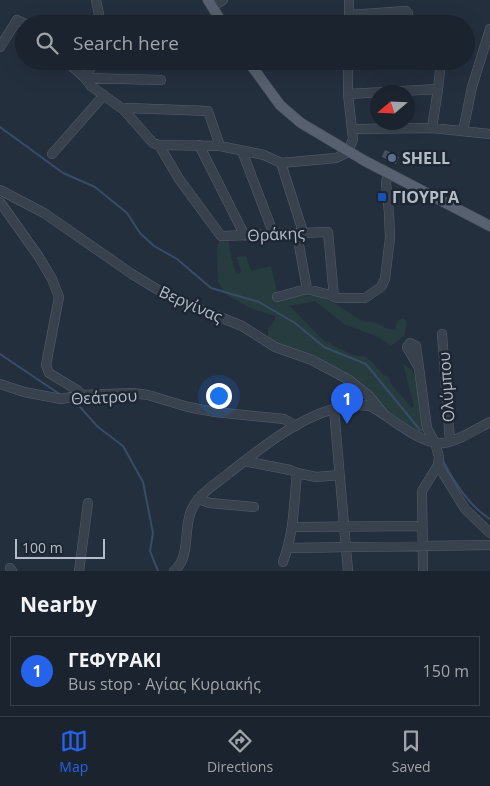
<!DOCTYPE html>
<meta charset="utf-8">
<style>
body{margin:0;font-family:"Open Sans",sans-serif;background:#242b36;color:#f1f3f6}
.compass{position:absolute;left:370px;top:85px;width:45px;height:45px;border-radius:50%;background:#1b232e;box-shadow:0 5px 20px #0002;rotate:251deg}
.scale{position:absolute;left:15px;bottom:12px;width:90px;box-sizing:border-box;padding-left:5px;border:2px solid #b4bcc9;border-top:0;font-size:14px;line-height:18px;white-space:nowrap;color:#b4bcc9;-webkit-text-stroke:4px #1d2633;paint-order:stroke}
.you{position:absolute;left:218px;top:395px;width:18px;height:18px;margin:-12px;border:4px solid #fff;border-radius:50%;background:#1a73e8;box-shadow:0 0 0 8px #1a73e833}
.badge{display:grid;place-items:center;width:32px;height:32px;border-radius:50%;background:#2563eb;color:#fff;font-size:16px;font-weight:700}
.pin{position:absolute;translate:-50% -41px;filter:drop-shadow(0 1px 2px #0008)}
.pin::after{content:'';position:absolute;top:26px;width:18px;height:15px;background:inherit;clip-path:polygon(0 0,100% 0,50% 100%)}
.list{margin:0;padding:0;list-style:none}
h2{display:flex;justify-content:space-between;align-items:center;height:65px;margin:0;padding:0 20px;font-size:21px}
h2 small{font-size:16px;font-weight:400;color:#a0a4aa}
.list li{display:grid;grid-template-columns:32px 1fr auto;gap:15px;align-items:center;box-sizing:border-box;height:70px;margin:0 10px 10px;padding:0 10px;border:1px solid #39404a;border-radius:0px}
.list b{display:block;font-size:19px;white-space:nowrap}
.list p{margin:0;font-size:16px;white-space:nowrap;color:#a0a4aa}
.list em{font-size:16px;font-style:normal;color:#a0a4aa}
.icon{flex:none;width:28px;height:28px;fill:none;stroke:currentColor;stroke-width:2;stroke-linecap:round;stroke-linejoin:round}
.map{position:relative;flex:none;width:490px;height:571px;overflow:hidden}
.search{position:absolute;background:#1b232e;box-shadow:0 5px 20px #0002;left:15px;right:15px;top:15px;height:55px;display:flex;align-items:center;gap:12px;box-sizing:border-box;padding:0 18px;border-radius:28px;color:#a0a4aa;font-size:19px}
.sheet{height:145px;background:#1b232e}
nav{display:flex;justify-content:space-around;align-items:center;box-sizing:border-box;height:70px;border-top:1px solid #39404a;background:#1b232e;font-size:14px;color:#a0a4aa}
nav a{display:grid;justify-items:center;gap:2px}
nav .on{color:#2563eb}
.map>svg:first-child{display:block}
.green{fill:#263c3f}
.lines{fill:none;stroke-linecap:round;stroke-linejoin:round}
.stream{stroke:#394c67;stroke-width:2}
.building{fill:#455162;stroke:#1f2835}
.minor-casing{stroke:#565f6c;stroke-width:10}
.major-casing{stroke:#414a57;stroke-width:11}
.minor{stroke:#38414e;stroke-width:9}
.major{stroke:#56606e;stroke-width:10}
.service-dot{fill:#5c6f8a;stroke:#1d2633;stroke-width:2}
.transit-dot{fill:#1a4fb4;stroke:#1d2633;stroke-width:2}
.labels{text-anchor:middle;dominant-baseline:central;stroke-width:5;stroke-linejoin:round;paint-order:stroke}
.poi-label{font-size:16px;font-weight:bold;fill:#b4bcc9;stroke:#1d2633;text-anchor:start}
.street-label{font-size:16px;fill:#b4bcc9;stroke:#1d2633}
</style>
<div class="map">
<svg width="490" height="571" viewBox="0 0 490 571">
<rect width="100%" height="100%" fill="#242f3e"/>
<!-- green -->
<path class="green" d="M228,239L231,257L236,273L239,274L241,271L236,257L246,256L251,271L271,266L279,300L303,295L316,296L333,302L362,321L374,322L386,328L395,330L397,321L403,318L407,322L404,336L391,346L380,338L344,324L315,301L290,306L323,340L352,355L366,357L372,362L384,375L389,377L391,384L412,408L414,406L403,364L412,370L416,379L424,432L421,434L384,412L369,395L268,341V329L275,320V316L250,308L225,294L218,282L217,252L219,240Z"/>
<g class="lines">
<!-- stream -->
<path class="stream" d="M0,127L63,173L95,187L127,213L140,233L154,246L177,259L211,288L259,302L295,323L324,347L366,364L420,430
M0,354L61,395
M72,402L80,407L98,427L123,446L143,482L153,533L150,551L158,571
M443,461C455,483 469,506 490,519"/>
</g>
<!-- building -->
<path class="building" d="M385,149L400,157L396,165L381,157Z"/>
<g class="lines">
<defs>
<path id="minor" d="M96,0L101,24
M212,7L223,0
M349,15L406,11L408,13L409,24
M349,24V0
M0,47L17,20L26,24
M66,61L85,78L161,80
M94,61L85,78L91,86L124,110L153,143L159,145L220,146L264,155L281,163L336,158L348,152L353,139L348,94V61
M438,89L441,61
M348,94L438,89L432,128
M124,110L127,108L208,111L220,146
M353,129L432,128L490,134
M463,131L472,87L490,29
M159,145L179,179L221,236L328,232L334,297
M199,145L245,236
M242,151L274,235
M52,154L104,95
M281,163L303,232
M0,190L44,213L132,274L168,296L242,326L275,347L312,360L349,380L369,396L383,413
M0,202L39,257L52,279L59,297L46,365L49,373L77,390L82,395
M297,234L307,289
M277,297L307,289L330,295L337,298H365L381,287L385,279L390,238L389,213L386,183L388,173
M442,334L450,441
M419,368L416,346L410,343L407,347L419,368L427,428L435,443L439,457L438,465L422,491L423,571
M0,384L24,392L61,399L82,395L132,393L148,395L188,407L215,412L284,419L296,426
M334,409L348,571
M244,461L290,470L297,473C294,503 294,533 283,562
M438,465L465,509L490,533
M297,473L316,477L340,475
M198,499L210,503L254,507
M293,527L422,526
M288,548L490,545
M10,568L12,571
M79,571L88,503
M174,571C192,556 182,526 193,507C200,493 217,483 229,473C266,444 320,399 370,406C390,416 421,446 443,443C459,441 476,429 490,422"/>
<path id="major" d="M208,0L223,24
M248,61L280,105L301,123L365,161L490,226"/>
</defs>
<!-- minor casing -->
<use href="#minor" class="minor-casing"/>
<!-- major casing -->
<use href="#major" class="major-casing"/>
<!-- minor -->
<use href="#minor" class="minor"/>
<!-- major -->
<use href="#major" class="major"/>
</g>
<!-- markers -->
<circle class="service-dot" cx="392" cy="158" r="5"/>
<rect class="transit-dot" x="377" y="192" width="10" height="10" rx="2.5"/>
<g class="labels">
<!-- poi labels -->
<g class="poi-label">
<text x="402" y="158">SHELL</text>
<text x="392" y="197">ΓΙΟΥΡΓΑ</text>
</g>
<!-- street labels -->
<g class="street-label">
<text transform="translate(276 234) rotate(-3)">Θράκης</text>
<text transform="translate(191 304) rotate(24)">Βεργίνας</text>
<text transform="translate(446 387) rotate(-94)">Ολύμπου</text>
<text transform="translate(104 397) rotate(-3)">Θεάτρου</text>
</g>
</g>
</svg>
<svg class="compass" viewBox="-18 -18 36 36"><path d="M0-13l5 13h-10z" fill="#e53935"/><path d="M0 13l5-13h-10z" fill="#a0a4aa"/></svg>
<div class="scale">100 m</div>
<div class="you"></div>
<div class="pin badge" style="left:347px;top:424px">1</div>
<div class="search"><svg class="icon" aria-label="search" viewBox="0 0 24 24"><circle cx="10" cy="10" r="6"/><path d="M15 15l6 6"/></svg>Search here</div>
</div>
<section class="sheet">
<h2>Nearby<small></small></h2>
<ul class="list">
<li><span class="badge">1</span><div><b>ΓΕΦΥΡΑΚΙ</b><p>Bus stop · Αγίας Κυριακής</p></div><em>150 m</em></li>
</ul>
</section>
<nav>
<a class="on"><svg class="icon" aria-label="map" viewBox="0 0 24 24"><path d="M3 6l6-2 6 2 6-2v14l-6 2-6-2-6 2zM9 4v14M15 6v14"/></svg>Map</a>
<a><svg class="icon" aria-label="directions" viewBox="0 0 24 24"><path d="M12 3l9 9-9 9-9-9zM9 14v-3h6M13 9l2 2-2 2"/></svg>Directions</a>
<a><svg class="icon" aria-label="saved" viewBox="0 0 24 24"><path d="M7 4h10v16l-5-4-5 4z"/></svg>Saved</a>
</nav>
